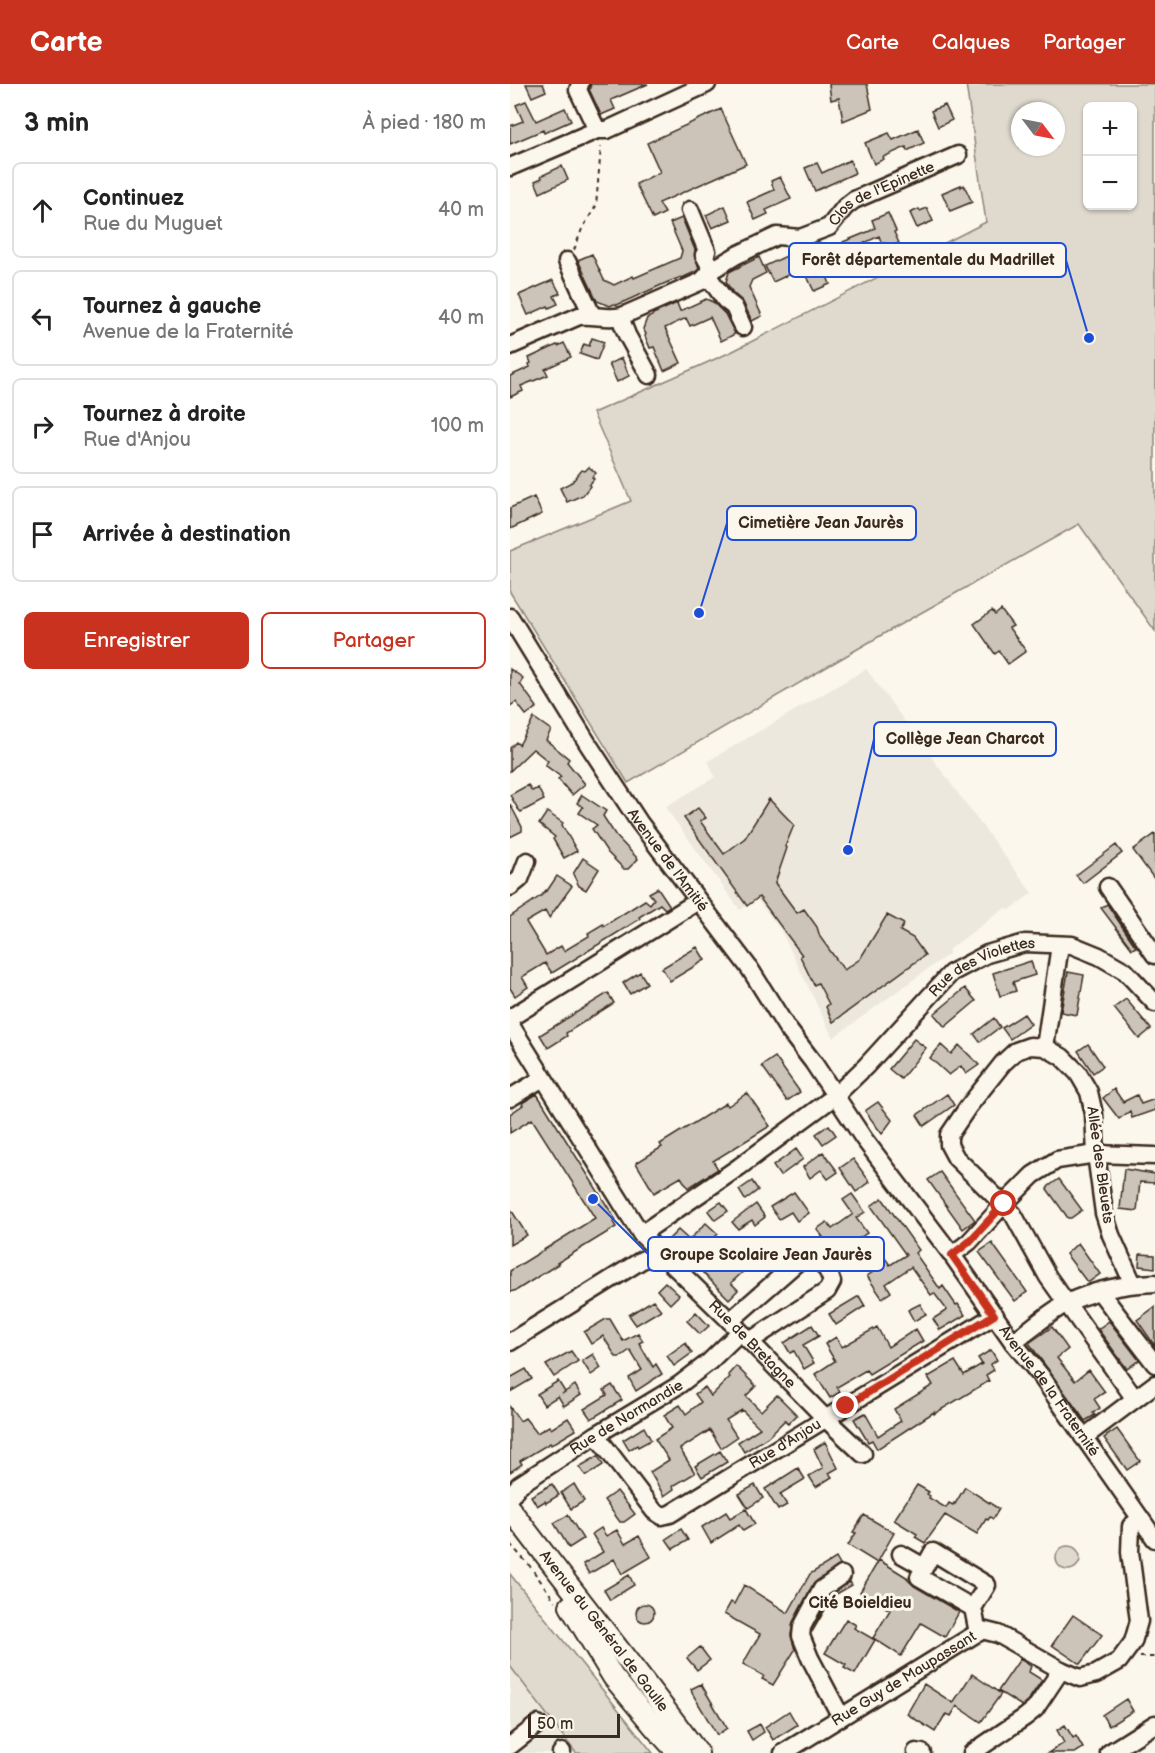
<!DOCTYPE html>
<html lang="fr">
<meta charset="utf-8">
<style>
body{margin:0;font-family:"Balsamiq Sans",sans-serif;background:#f6f6f6;color:#222}
.controls{position:absolute;right:18px;top:18px;display:grid;overflow:hidden;border-radius:9px;box-shadow:0 2px 4px #0004}
.controls button{width:54px;height:54px;display:grid;place-items:center;padding:0;border:0;border-bottom:2px solid #e0e0e0;background:#fff;color:#222;font:30px sans-serif}
.compass{position:absolute;left:501px;top:18px;width:54px;height:54px;border-radius:50%;background:#fff;box-shadow:0 2px 4px #0004;rotate:122deg}
.scale{position:absolute;left:18px;bottom:15px;width:92px;box-sizing:border-box;padding-left:6px;border:3px solid #3b2a1e;border-top:0;font-size:16px;line-height:21px;white-space:nowrap;color:#3b2a1e;-webkit-text-stroke:4px #fbf7ec;paint-order:stroke}
.stop{position:absolute;width:18px;height:18px;margin:-14px;border:4px solid #c8321e;border-radius:50%;background:#fff}
.stop.end{background:#c8321e;border-color:#fff;box-shadow:0 2px 6px #0008}
.list{margin:0;padding:0;list-style:none}
h2{display:flex;justify-content:space-between;align-items:center;height:78px;margin:0;padding:0 24px;font-size:26px}
h2 small{font-size:20px;font-weight:400;color:#767676}
.list li{display:grid;grid-template-columns:39px 1fr auto;gap:18px;align-items:center;box-sizing:border-box;height:96px;margin:0 12px 12px;padding:0 12px;border:2px solid #e0e0e0;border-radius:9px}
.list b{display:block;font-size:22px;white-space:nowrap}
.list p{margin:0;font-size:20px;white-space:nowrap;color:#767676}
.list em{font-size:20px;font-style:normal;color:#767676}
.actions{display:flex;gap:12px;padding:18px 24px}
.actions a{flex:1;padding:14px 0;border:2px solid #c8321e;border-radius:9px;text-align:center;font-size:21px;color:#c8321e}
.actions .main{background:#c8321e;color:#fff}
.icon{flex:none;width:33px;height:33px;fill:none;stroke:currentColor;stroke-width:2;stroke-linecap:round;stroke-linejoin:round}
.map{position:relative;flex:none;width:645px;height:1669px;overflow:hidden}
header{display:flex;align-items:center;gap:36px;box-sizing:border-box;height:84px;padding:0 30px;background:#c8321e;color:#fff}
header strong{font-size:28px}
nav{display:flex;gap:33px;margin-inline-start:auto;font-size:21px}
main{display:flex}
aside{flex:1;background:#fff}
.map>svg:first-child{display:block}
.built{fill:#ede8dd}
.green{fill:#dfd9ce;stroke:#8d8276;stroke-width:1.5;fill-rule:evenodd}
.building{fill:#ccc4b9;stroke:#3b2a1e;stroke-width:1.5}
.lines{fill:none;stroke-linecap:round;stroke-linejoin:round}
.minor-casing{stroke:#3b2a1e;stroke-width:21}
.major-casing{stroke:#3b2a1e;stroke-width:24}
.path{stroke:#3b2a1e;stroke-width:2;stroke-dasharray:4.5 4.5;stroke-linecap:butt}
.minor{stroke:#fbf7ec;stroke-width:16}
.major{stroke:#fbf7ec;stroke-width:20}
.route{stroke:#c8321e;stroke-width:8}
.labels{text-anchor:middle;dominant-baseline:central;stroke-width:6;stroke-linejoin:round;paint-order:stroke}
.street-label{font-size:15px;fill:#3b2a1e;stroke:#fbf7ec}
.neighbourhood-label{font-size:16px;font-weight:bold;fill:#3b2a1e;stroke:#fbf7ec}
.leader{fill:none;stroke:#1d4ed8;stroke-width:2}
.callout-dot{fill:#1d4ed8;stroke:#fbf7ec;stroke-width:2}
.callout{fill:#fbf7ec;stroke:#1d4ed8;stroke-width:2}
.callout-label{font-size:16px;text-anchor:middle;font-weight:bold;fill:#3b2a1e}
</style>
<header>
<strong>Carte</strong>
<nav><a>Carte</a><a>Calques</a><a>Partager</a></nav>
</header>
<main>
<aside>
<h2>3 min<small>À pied · 180 m</small></h2>
<ul class="list">
<li><svg class="icon" aria-label="ahead" viewBox="0 0 24 24"><path d="M12 20V5M6 11l6-6 6 6"/></svg><div><b>Continuez</b><p>Rue du Muguet</p></div><em>40 m</em></li>
<li><svg class="icon" aria-label="left" viewBox="0 0 24 24"><path d="M17 20v-9H6M10 6l-5 5 5 5"/></svg><div><b>Tournez à gauche</b><p>Avenue de la Fraternité</p></div><em>40 m</em></li>
<li><svg class="icon" aria-label="right" viewBox="0 0 24 24"><path d="M7 20v-9h11M14 6l5 5-5 5"/></svg><div><b>Tournez à droite</b><p>Rue d'Anjou</p></div><em>100 m</em></li>
<li><svg class="icon" aria-label="arrive" viewBox="0 0 24 24"><path d="M6 21V4h12l-3 4 3 4H6"/></svg><div><b>Arrivée à destination</b></div></li>
</ul>
<div class="actions"><a class="main">Enregistrer</a><a>Partager</a></div>
</aside>
<div class="map">
<svg width="645" height="1669" viewBox="0 0 645 1669">
<rect width="100%" height="100%" fill="#fbf7ec"/>
<filter id="ink" filterUnits="userSpaceOnUse"><feTurbulence type="fractalNoise" baseFrequency=".0167" numOctaves="2"/><feDisplacementMap in="SourceGraphic" scale="12" xChannelSelector="R" yChannelSelector="G"/><feConvolveMatrix kernelMatrix="1 2 1 2 8 2 1 2 1" color-interpolation-filters="sRGB"/></filter>
<g filter="url(#ink)">
<!-- built -->
<path class="built" d="M356,585L522,809L500,826L495,824L438,866L440,869L323,954L270,845L247,815L230,826L155,723L205,693L198,677Z
M0,1582L66,1669H0Z"/>
<!-- green -->
<path class="green" d="M456,0H645V547L569,440L375,549L118,699L0,508V467L121,417L83,329L221,268L476,138ZM578,22H622V122H578ZM510,27H546V63H510Z
M546 1474a12 12 0 1 1 24 0a12 12 0 1 1-24 0Z
M0,1490L143,1669H66L0,1582Z"/>
<!-- building -->
<path class="building" d="M16,0H33L36,7L22,13Z
M80,0H138L101,16L105,25L91,31L79,5L81,4Z
M319,0H357L362,25L333,37L329,14L321,16Z
M16,17L26,37L55,24L61,37L34,49L33,46L0,60V42L13,37L6,21Z
M435,21L442,36L428,43L421,27Z
M211,25L236,80L149,119L155,129L143,135L126,100L150,88L137,59Z
M408,45L414,59L397,67L396,63L373,73L374,75L364,80L355,59L379,49L383,56Z
M340,76L345,89L305,107L295,84L307,79L312,89Z
M52,82L58,96L30,109L25,97L32,94L31,92Z
M270,93L281,115L256,126L258,130L245,136L237,118L264,106L261,97Z
M451,101V103L454,101L462,118L440,127L432,109Z
M215,122L221,136L202,144L196,131Z
M417,124L423,137L407,144L400,129L409,125L410,127Z
M378,129L386,147L384,148L389,159L377,164L375,159L372,160L369,152L350,161L353,168L340,174L333,158L360,147L365,144L362,136Z
M172,134L185,166V175L189,184L187,187L172,194L171,193L158,198L107,221L104,220L100,222L87,217L68,176L82,170L94,196L104,201L123,192L124,194L170,174L172,167L160,139Z
M289,166L313,174L318,186L315,187L320,200L304,207L293,184L263,198L255,182Z
M249,173L256,189L242,196L239,203L252,232L242,237L233,218L223,209L216,198L219,188Z
M43,196L50,209L44,212L48,220L39,224L38,222L18,231L9,211Z
M196,215L203,218L215,230L225,250L211,257L200,233L180,242L176,234L155,244L171,279L154,287L144,263L140,264L135,252L136,250L133,245L137,234L142,232L143,230L167,219L170,227Z
M82,254L94,258L87,276L70,270L74,260L79,262Z
M54,259L61,273L35,285L38,291L11,302L13,307L0,313V292L20,283L19,280L21,279L19,274L47,261L48,262Z
M112,274L119,292L107,298L99,280Z
M79,383L86,389L82,393L84,395L79,401L80,402L73,411L57,418L50,404L62,398L72,386L75,387Z
M24,413L32,430L0,445V424Z
M491,526L503,542L499,544L516,567L498,580L489,567L485,570L464,540L482,527L485,531Z
M0,585L13,594L10,600L27,623L16,631L6,618L0,622Z
M24,634L41,646L36,656L59,675L57,678L75,700L62,711L48,695L51,693L35,681L38,677L23,665L0,687V664L6,658L9,661Z
M18,701L22,707L28,704L34,716L11,728L8,725L0,711Z
M72,711L96,727L93,732L106,752L128,775L118,785H114L98,769L82,745L87,741L69,729L73,723L67,719Z
M259,715L284,741L275,763L277,764L265,799L287,829L294,825L307,843L310,853L334,886L350,875L377,831L394,840L390,847L403,854L415,871L323,938L316,923L319,920L308,899L304,901L290,872L292,871L249,813L237,822L174,734L188,724L196,734L190,737L214,770L235,754Z
M0,720L12,743V747L0,753Z
M37,728L53,739L52,741L67,767L54,774L43,755L45,753L29,740Z
M645,750V796L623,766Z
M606,761L612,769L573,799L566,791Z
M73,774L89,785L76,806L69,802L63,790Z
M47,792L62,802L39,834L35,827L16,838L36,871L51,862L54,867L79,852L78,849L93,840L94,842L135,816L140,820L144,815L139,809L148,804L160,822L155,825L150,820L129,833L130,835L42,889L35,879L12,893L18,903L5,912L0,904V833L32,811L36,806L37,807Z
M597,820L626,863L622,865L591,824Z
M187,863L195,876L160,897L152,884Z
M521,877L525,891L503,898L506,907L490,912L483,889Z
M130,888L137,899L120,910L113,899Z
M558,888L574,891L567,931L551,928Z
M455,904L466,917L435,943L424,930Z
M98,909L104,919L56,949L57,952L38,964L30,951Z
M616,915L641,945L629,955L604,924Z
M514,930L521,940L500,955L492,944Z
M484,934L490,943L470,958L464,950Z
M404,955L416,964L391,995L379,985Z
M578,960L593,982L583,989L568,967Z
M431,961L441,970L449,961L469,981L456,990L451,982L439,991L420,974Z
M265,973L290,1008L277,1017L252,982Z
M604,1005L613,1018L627,1011L631,1020L645,1015V1026L622,1034L620,1027L609,1035L593,1014Z
M237,1009L260,1042L203,1077L208,1085L178,1104L171,1093L144,1109L126,1079L152,1063L150,1060L216,1019L218,1022Z
M27,1010L106,1136L103,1138L106,1143L47,1179L48,1180L7,1206L0,1208V1187L85,1134L22,1035L0,1049V1030L13,1021L12,1019Z
M437,1010L444,1021L414,1042L407,1031Z
M368,1018L382,1036L372,1050L355,1027Z
M319,1041L326,1051L313,1060L306,1050Z
M286,1065L293,1075L270,1092L263,1082Z
M313,1068L328,1088L318,1095L311,1086L300,1094L293,1083Z
M343,1075L360,1098L346,1108L330,1084Z
M614,1085L645,1090V1099L630,1098L627,1127L610,1125Z
M430,1088L465,1136L453,1145L418,1096Z
M549,1095L572,1126L561,1134H558L537,1105L539,1102Z
M242,1097L248,1106L235,1116L229,1106Z
M284,1108L299,1129L287,1137L281,1128L269,1135L260,1123Z
M342,1110L355,1128L346,1134L357,1149L336,1163L331,1157L321,1164L307,1145L317,1138L322,1145L343,1130L333,1116Z
M372,1114L409,1166L405,1169L430,1205L433,1202L446,1221L448,1220L455,1231L430,1246L423,1235L437,1226L424,1209L421,1211L401,1183L376,1200L381,1208L372,1214L357,1192L369,1184L364,1177L372,1170L380,1181L396,1171L361,1122Z
M211,1118L218,1127L205,1136L198,1127Z
M246,1120L255,1133L245,1141L242,1136L228,1145L222,1138Z
M0,1124L17,1151L0,1161Z
M196,1139L208,1150L191,1167L205,1183L222,1166L238,1183L221,1199L228,1206L219,1215L159,1155L168,1146L179,1156Z
M482,1159L517,1208L505,1217L469,1168Z
M568,1159L590,1190L579,1198H577L556,1170Z
M630,1170L645,1171V1184L629,1182Z
M155,1198L169,1211L160,1220L147,1206Z
M349,1212L355,1222L326,1241L319,1230Z
M143,1216L151,1226L126,1241L119,1231Z
M410,1220L416,1230L404,1237L398,1226Z
M645,1223V1262L627,1236Z
M186,1228L199,1242L190,1250L177,1237Z
M96,1235H100L113,1257L128,1249L133,1257L129,1259L143,1283L146,1280L152,1290L126,1307L119,1294L132,1286L120,1266L110,1273H106L93,1252L81,1260L74,1248Z
M599,1237L629,1276L617,1285L588,1245Z
M302,1241L309,1252L293,1261L304,1279L294,1285L284,1267L280,1269L274,1259Z
M367,1243L378,1263L406,1245L413,1257L359,1290L356,1286L327,1303L330,1308L320,1314L305,1290L325,1277L315,1260L326,1253L332,1263Z
M542,1243L558,1265L547,1274L565,1297L579,1286L595,1308L584,1315L590,1324L583,1329L585,1331L575,1337L519,1259Z
M175,1259L182,1269L164,1282L157,1272Z
M481,1266L487,1276L480,1281L484,1286L476,1291L479,1297L424,1330V1328L367,1365L362,1356L358,1358L344,1335L355,1329L368,1352L391,1337L384,1325L423,1301L418,1293L445,1277L454,1291L472,1280L468,1274Z
M61,1267L68,1277L44,1293L36,1281Z
M83,1270L91,1284L81,1291L72,1277Z
M226,1282L246,1302L236,1312L251,1327L267,1311L287,1331L278,1340L275,1336L258,1353L234,1368L228,1358L250,1344L232,1326L216,1336L227,1353L211,1364L200,1346L170,1365L185,1389L163,1402L164,1405L154,1412L140,1388L159,1376L145,1355L162,1344L154,1331L170,1321L176,1330L191,1318L185,1310L195,1303L201,1312L220,1293L218,1291Z
M16,1285L22,1295L0,1308V1294Z
M48,1297L55,1308L52,1310L65,1301L71,1311L54,1322L48,1312L34,1321L27,1310Z
M102,1301L112,1316L81,1335L74,1325L97,1311L94,1306Z
M0,1323L10,1337L15,1334L27,1349L39,1342L41,1345L58,1334L66,1346L41,1361L40,1359L10,1377L12,1380L0,1388Z
M134,1343L141,1356L128,1363L127,1361L119,1366L113,1356Z
M607,1345L630,1377L617,1386L594,1354Z
M315,1358L328,1384L319,1389L322,1393L306,1403L299,1392L313,1384L304,1365Z
M210,1367L217,1378L192,1393L185,1382Z
M88,1372L93,1381L76,1392L69,1383Z
M288,1384L295,1395L270,1410L277,1421L268,1426L255,1405Z
M42,1400L49,1411L36,1419L35,1417L27,1422L21,1412Z
M64,1400L74,1417L61,1425L51,1409Z
M245,1401L253,1414L238,1424L229,1410Z
M407,1401L419,1408L417,1410L420,1412L419,1414L436,1424L439,1419L443,1421L444,1419L445,1420L455,1403L489,1425L483,1435L480,1433L478,1436L476,1435L467,1450L435,1431L415,1459L405,1453L407,1450L384,1436Z
M107,1407L125,1430L114,1438H110L94,1416Z
M236,1425L245,1440L233,1447L229,1441L201,1459L192,1443L216,1428L220,1434Z
M58,1431L73,1455L59,1464L44,1439Z
M354,1431L384,1449L367,1479L338,1461L346,1449L343,1448Z
M91,1444L96,1452L107,1446L115,1460L129,1452L141,1473L112,1490L104,1475L79,1490L73,1480L93,1468L82,1450Z
M171,1445L178,1456L163,1465L156,1455Z
M326,1474L330,1481L303,1500L283,1538L281,1551L285,1566L263,1601L252,1595L254,1592L233,1580L250,1550L214,1530L221,1518L224,1520L234,1501L278,1529L300,1490Z
M369,1476L398,1494L397,1495L404,1502L449,1528L435,1553L411,1539L391,1572L363,1554L380,1526L350,1508Z
M119,1491L124,1501L100,1516L94,1506Z
M340,1498L342,1501L323,1512L302,1548L320,1512Z
M126 1529a9 9 0 1 1 18 0a9 9 0 1 1-18 0Z
M563,1531L592,1551L570,1580L542,1561Z
M336,1535L346,1541L344,1544L365,1556L345,1590L334,1584L336,1581L315,1569Z
M190,1563L200,1576L187,1586L177,1574Z
M510,1575L521,1582L519,1588L532,1596L517,1618L512,1622L488,1607Z
M462,1590L491,1610L471,1638L447,1622L441,1632L437,1630L436,1632L435,1631L425,1648L397,1630L414,1600L443,1619Z
M191,1600L217,1644L207,1651L182,1609L181,1605Z
M616,1615L623,1627L599,1642L592,1631Z
M279,1627L287,1641L263,1656L255,1643Z
M250,1640L254,1648L242,1656L237,1647Z
M555,1641L563,1654L566,1652L573,1664L565,1669H538L554,1659L547,1646Z"/>
<g class="lines">
<defs>
<g id="minor">
<path d="M87,46H97L197,0"/>
<path d="M0,83L87,46L68,6L70,0"/>
<path d="M180,126L197,167L194,171L202,186"/>
<path d="M57,177L82,231"/>
<path d="M198,192L215,216L224,223L233,243"/>
<path d="M110,233L117,251L139,291"/>
<path id="s1" d="M0,262L69,232C85,230 96,236 112,232L192,197L202,186L227,171L267,152L290,154L319,143L335,123L344,116L448,71"/>
<path id="s2" d="M0,533L78,660L129,738L240,885L277,944L303,978L354,1055L442,1171L503,1258L531,1292L645,1455"/>
<path d="M0,803L10,795L17,777"/>
<path d="M598,803L645,871"/>
<path d="M0,934L188,817"/>
<path id="s3" d="M0,940L131,1150L220,1237L316,1335L353,1370"/>
<path d="M535,963L550,861"/>
<path d="M0,1014L33,994"/>
<path id="s4" d="M131,1150L229,1083L325,1012L356,982L441,889L477,870L515,859L562,861L589,872L615,887L645,919"/>
<path d="M442,1171L459,1158L494,1120L523,1091L547,1076L586,1070L645,1072"/>
<path d="M623,1200L601,1151L594,1129L586,1070L584,1030L579,1008L568,989L552,973L535,963L520,962L506,967L493,979L458,1023L439,1051V1061L446,1074L503,1130L538,1193L625,1315"/>
<path d="M590,1208L645,1280"/>
<path d="M220,1237L292,1174C308,1170 318,1184 322,1198L317,1207L240,1257"/>
<path d="M0,1258L132,1176L149,1169"/>
<path d="M503,1258C518,1247 541,1227 557,1219C584,1206 616,1200 645,1199"/>
<path id="s5" d="M86,1351L144,1427L152,1432L160,1430L485,1231"/>
<path d="M573,1353L581,1348L645,1300"/>
<path id="s6" d="M0,1413L9,1401L86,1351L169,1301L199,1278L230,1248"/>
<path d="M391,1470L414,1483"/>
<path d="M463,1524L409,1493L423,1468L477,1501L463,1524L468,1549"/>
<path d="M331,1633L300,1574L291,1552L292,1543L312,1505L332,1491"/>
<path d="M0,1662L28,1640"/>
<path d="M406,1668L412,1669"/>
<path d="M51,1669L52,1668"/>
<path id="s7" d="M273,1669L472,1546L488,1550L551,1586L570,1594L586,1590L609,1577L623,1558L629,1537L620,1468L621,1442L630,1435"/>
<path d="M462,1669L515,1633L525,1625L551,1586"/>
<path d="M599,1669L645,1640"/>
</g>
<g id="major">
<path id="s8" d="M0,1425C62,1507 127,1586 188,1669"/>
<path d="M60,1522L103,1593L147,1646L168,1669"/>
</g>
</defs>
<!-- minor casing -->
<use href="#minor" class="minor-casing"/>
<!-- major casing -->
<use href="#major" class="major-casing"/>
<!-- path -->
<path class="path" d="M64,166L72,145L86,122L91,63
M0,1460L19,1481L45,1517
M630,1573H645"/>
<!-- minor -->
<use href="#minor" class="minor"/>
<!-- major -->
<use href="#major" class="major"/>
</g>
</g>
<g class="lines" filter="url(#ink)">
<!-- route -->
<path class="route" d="M336,1322L484,1231L442,1171L459,1158L494,1120"/>
</g>
<g class="labels">
<!-- street labels -->
<g class="street-label">
<text stroke="none"><textPath href="#s1" startOffset="412">Clos de l'Epinette</textPath></text>
<text stroke="none"><textPath href="#s2" startOffset="290">Avenue de l'Amitié</textPath></text>
<text stroke="none"><textPath href="#s4" startOffset="438">Rue des Violettes</textPath></text>
<text transform="translate(590 1081) rotate(82)">Allée des Bleuets</text>
<text stroke="none"><textPath href="#s3" startOffset="404">Rue de Bretagne</textPath></text>
<text stroke="none"><textPath href="#s2" startOffset="944">Avenue de la Fraternité</textPath></text>
<text stroke="none"><textPath href="#s6" startOffset="142">Rue de Normandie</textPath></text>
<text stroke="none"><textPath href="#s5" startOffset="248">Rue d'Anjou</textPath></text>
<text stroke="none"><textPath href="#s8" startOffset="154">Avenue du Général de Gaulle</textPath></text>
<text stroke="none"><textPath href="#s7" startOffset="142">Rue Guy de Maupassant</textPath></text>
</g>
<!-- neighbourhood labels -->
<g class="neighbourhood-label">
<text x="350" y="1519">Cité Boieldieu</text>
</g>
</g>
<!-- callouts -->
<path class="leader" d="M579 254L556 176M189 529L217 439M338 766L364 655M83 1115L138 1170"/>
<g class="callout-dot">
<circle cx="579" cy="254" r="6"/>
<circle cx="189" cy="529" r="6"/>
<circle cx="338" cy="766" r="6"/>
<circle cx="83" cy="1115" r="6"/>
</g>
<g class="callout">
<rect x="279" y="159" width="277" height="34" rx="6"/>
<rect x="217" y="422" width="189" height="34" rx="6"/>
<rect x="364" y="638" width="182" height="34" rx="6"/>
<rect x="138" y="1153" width="236" height="34" rx="6"/>
</g>
<g class="callout-label">
<text x="418" y="181">Forêt départementale du Madrillet</text>
<text x="311" y="444">Cimetière Jean Jaurès</text>
<text x="455" y="660">Collège Jean Charcot</text>
<text x="256" y="1176">Groupe Scolaire Jean Jaurès</text>
</g>
</svg>
<div class="controls">
<button>+</button>
<button>−</button>
</div>
<svg class="compass" viewBox="-18 -18 36 36"><path d="M0-13l5 13h-10z" fill="#e53935"/><path d="M0 13l5-13h-10z" fill="#767676"/></svg>
<div class="scale">50 m</div>
<div class="stop" style="left:494px;top:1120px"></div>
<div class="stop end" style="left:336px;top:1322px"></div>
</div>
</main>
